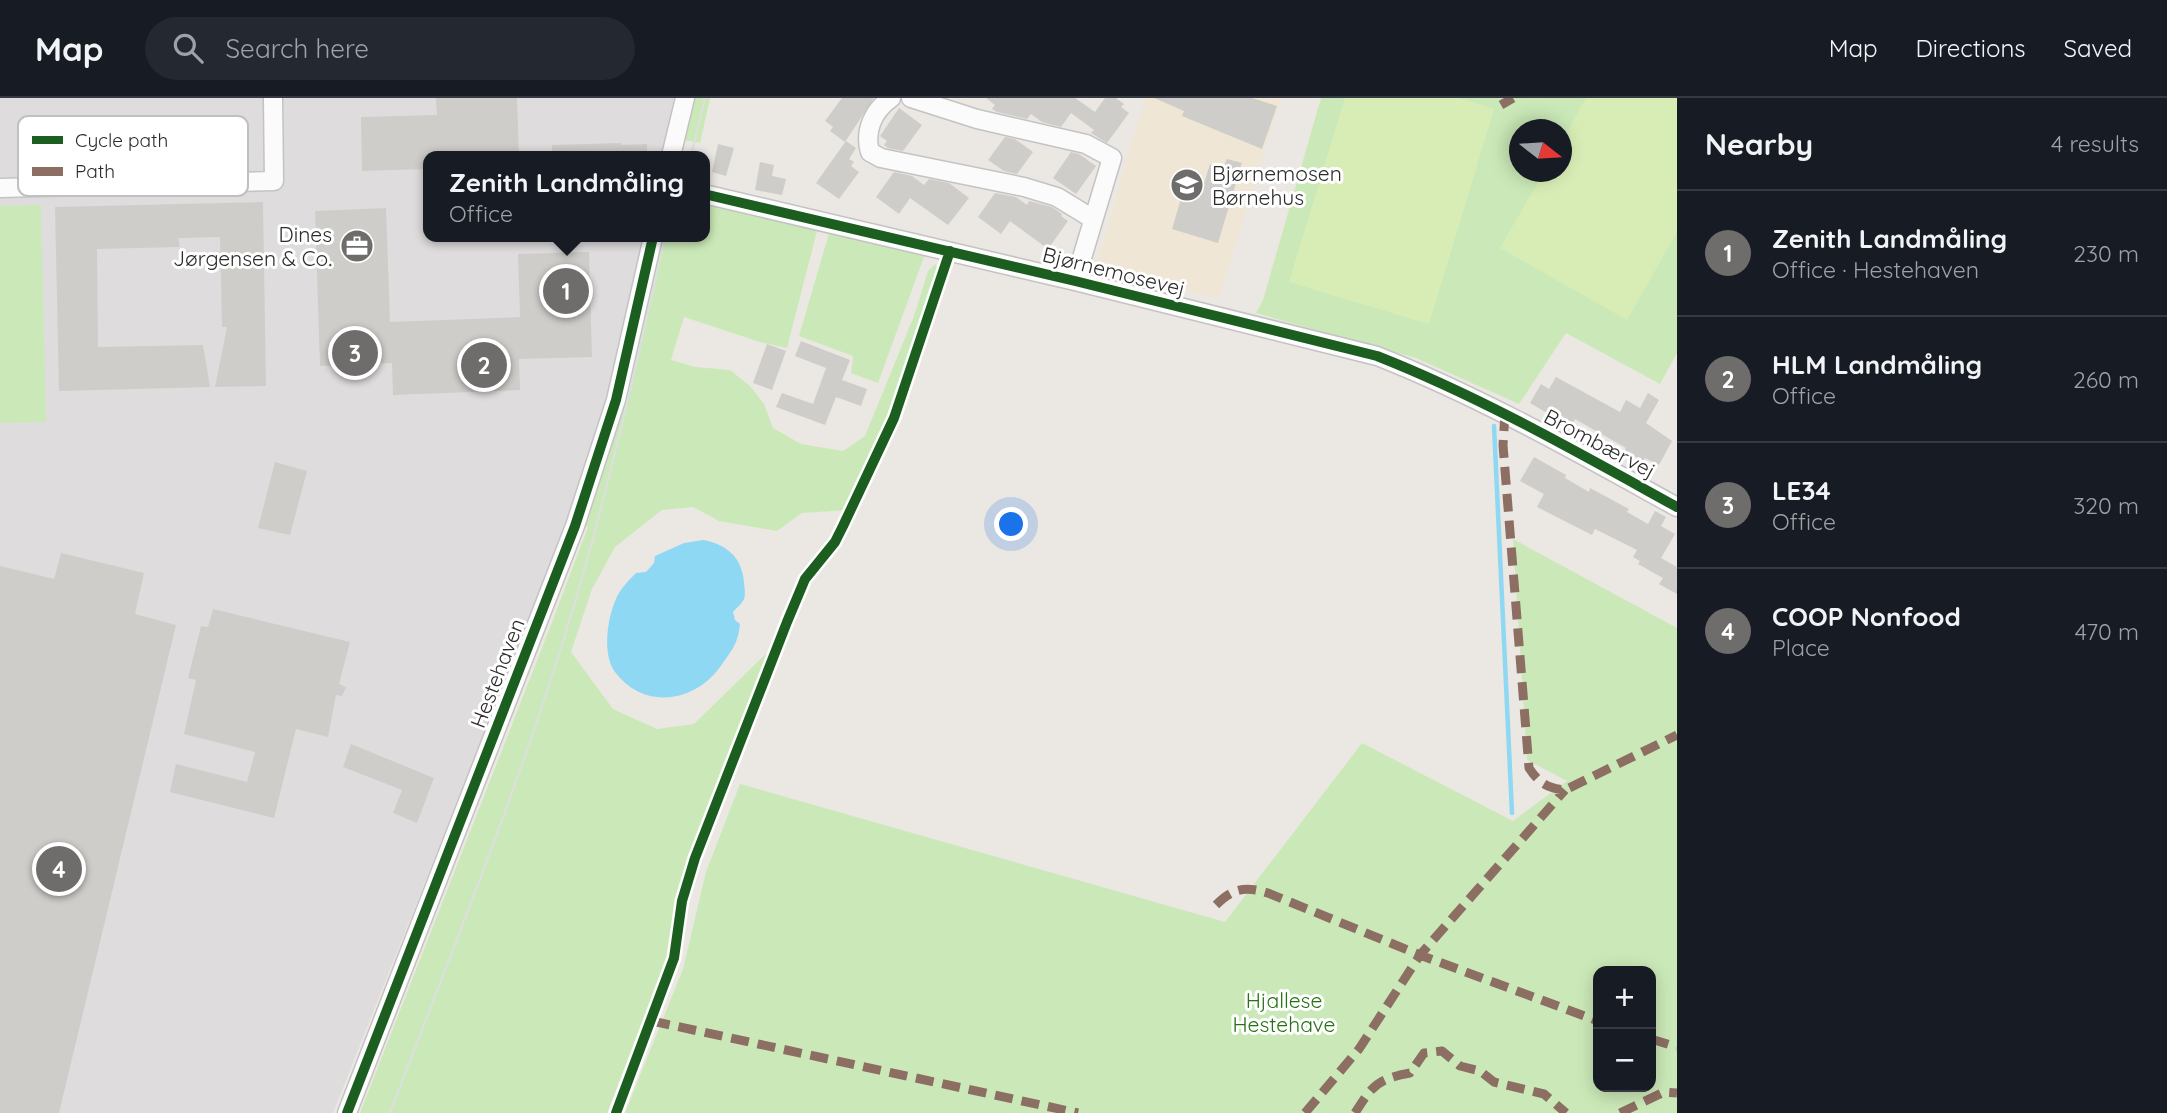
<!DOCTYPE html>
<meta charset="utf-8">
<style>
body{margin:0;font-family:Quicksand,sans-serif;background:#242831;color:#f1f3f6}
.controls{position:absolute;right:21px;bottom:21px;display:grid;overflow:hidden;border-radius:14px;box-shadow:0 4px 18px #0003}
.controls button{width:63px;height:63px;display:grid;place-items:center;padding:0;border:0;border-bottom:2px solid #363941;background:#171b24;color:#f1f3f6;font:35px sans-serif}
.compass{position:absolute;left:1509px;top:21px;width:63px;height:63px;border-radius:50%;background:#171b24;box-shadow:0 4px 18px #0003;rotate:107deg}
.you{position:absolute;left:1012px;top:427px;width:24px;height:24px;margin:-18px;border:5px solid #fff;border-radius:50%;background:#1a73e8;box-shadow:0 0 0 10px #1a73e833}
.badge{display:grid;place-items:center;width:46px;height:46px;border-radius:50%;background:#6f6d6c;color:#fff;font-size:23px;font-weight:700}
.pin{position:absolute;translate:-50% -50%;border:4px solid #fff;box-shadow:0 2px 7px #0006}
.popup{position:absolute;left:423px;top:53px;width:287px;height:91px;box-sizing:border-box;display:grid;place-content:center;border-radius:14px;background:#171b24;filter:drop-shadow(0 2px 5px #0005);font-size:23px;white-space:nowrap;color:#9ea1a6}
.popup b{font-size:26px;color:#f1f3f6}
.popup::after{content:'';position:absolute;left:50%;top:100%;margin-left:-14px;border:14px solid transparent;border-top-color:#171b24}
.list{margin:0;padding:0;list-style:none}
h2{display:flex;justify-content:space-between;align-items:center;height:91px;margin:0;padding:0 28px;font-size:30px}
h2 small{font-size:23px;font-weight:400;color:#9ea1a6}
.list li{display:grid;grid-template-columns:46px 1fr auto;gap:21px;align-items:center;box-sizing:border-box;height:126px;padding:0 28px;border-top:2px solid #363941}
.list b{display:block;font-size:26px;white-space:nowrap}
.list p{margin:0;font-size:23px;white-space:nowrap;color:#9ea1a6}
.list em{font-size:23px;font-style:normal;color:#9ea1a6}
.icon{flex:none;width:38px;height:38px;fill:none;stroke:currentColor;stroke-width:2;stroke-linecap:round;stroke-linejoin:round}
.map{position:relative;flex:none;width:1677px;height:1015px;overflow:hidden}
header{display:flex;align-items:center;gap:42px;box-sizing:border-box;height:98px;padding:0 35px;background:#171b24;border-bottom:2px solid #363941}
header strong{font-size:33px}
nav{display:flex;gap:38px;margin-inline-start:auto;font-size:24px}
.search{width:490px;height:63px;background:#242831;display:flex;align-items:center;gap:18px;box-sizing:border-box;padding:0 24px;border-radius:38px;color:#9ea1a6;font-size:26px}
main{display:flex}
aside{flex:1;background:#171b24}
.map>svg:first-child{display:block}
.industrial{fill:#dfdcde}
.education{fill:#efe6d6}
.green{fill:#cbe9b8;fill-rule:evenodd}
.pitch{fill:#d8edb5}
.water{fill:#8fd8f3}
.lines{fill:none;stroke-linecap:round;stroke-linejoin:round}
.stream{stroke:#8fd8f3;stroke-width:4.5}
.building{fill:#cfcdc9}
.street-casing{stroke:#c4c3c3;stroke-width:21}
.street{stroke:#fcfbfb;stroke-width:18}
.tram{stroke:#dedee0;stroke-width:2}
.quiet{stroke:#8d6e63;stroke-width:9;stroke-dasharray:18 9;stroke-linecap:butt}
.cycleway-casing{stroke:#fff;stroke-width:15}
.cycleway{stroke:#1b5e20;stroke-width:10}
.labels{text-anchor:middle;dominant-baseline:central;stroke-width:6;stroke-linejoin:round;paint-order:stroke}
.poi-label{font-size:21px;fill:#2c2c2c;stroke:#fff;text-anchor:start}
.street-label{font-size:21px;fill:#2c2c2c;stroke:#fff}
.park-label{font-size:21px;fill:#267214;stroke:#fff}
.key{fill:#fff;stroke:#c0c0c0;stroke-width:2}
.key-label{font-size:19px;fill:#2c2c2c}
</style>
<header>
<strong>Map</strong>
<div class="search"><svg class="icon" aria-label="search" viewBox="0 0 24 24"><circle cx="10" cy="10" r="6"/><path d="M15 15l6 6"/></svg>Search here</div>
<nav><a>Map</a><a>Directions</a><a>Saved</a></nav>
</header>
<main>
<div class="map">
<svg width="1677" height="1015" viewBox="0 0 1677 1015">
<rect width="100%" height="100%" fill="#ebe7e2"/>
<!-- industrial -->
<path class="industrial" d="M0,0H674L662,58H428V139H644L613,281L600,326L567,427L333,1015H0Z"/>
<!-- education -->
<path class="education" d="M1145,0H1281L1219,200L1095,173Z"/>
<!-- green -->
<path class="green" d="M693,0H710L700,45L683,42Z
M1321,0H1677V255L1660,286L1566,235L1519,306L1416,260L1256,215L1263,202ZM1520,32H1562V74H1520Z
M704,106H712L818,129L787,250L760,244L684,219L671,262L695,269L730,272L750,288L764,306L773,330L801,346L843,353L865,338L914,218L928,173L935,166L939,173L894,305L854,390L846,412L802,415L777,433L719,423L693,409L662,412L615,449L592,491L571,554L613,611L657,631L694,626L771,551L677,797L665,865L607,1015H360L551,527L588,429L583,427L616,327L660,139H704Z
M41,107L46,324L0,325V108Z
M830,132L925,156L878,285L851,275L853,258L799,238Z
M1513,441L1677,530V1015H625L683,871L706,774L740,686L1225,824L1362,645L1513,723L1567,683L1527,662ZM1598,873H1651V989H1598Z"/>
<!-- pitch -->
<path class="pitch" d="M1345,0H1459L1494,11L1429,226L1289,184Z
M1586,0H1677V134L1627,222L1500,150L1544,74H1562V43Z"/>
<!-- water -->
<path class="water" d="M703,442C726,446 742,459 744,484C744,488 746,496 744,501C742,506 736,510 733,514L735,522L740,526C738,546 732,552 720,569C694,605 643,612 615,574C601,555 608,514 619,495C624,487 630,481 636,475L646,474L654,465L655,458L684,445Z"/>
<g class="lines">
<!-- stream -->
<path class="stream" d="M1494,328L1512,715"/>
</g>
<!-- building -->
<path class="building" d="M436,0H517L519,58H428V71L362,73L361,19L437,17Z
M842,0H874L845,44L830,33L833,29L825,23Z
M986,0H1075L1095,14L1105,0H1116L1124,6L1121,9L1129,15L1107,45L1091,35L1094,32L1071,15L1061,29L1042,24L1031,16L1027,21L997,14L992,11L995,7Z
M1154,0H1252L1277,8L1262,51L1182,18L1184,13Z
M899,10L922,27L903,53L888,50L884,47L887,43L880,38Z
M1005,39L1015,41L1033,54L1017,76L1004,73L988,62Z
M846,43L856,50L849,61L854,64L851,68L859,74L839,101L816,85Z
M621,45V47L647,46V58H552V47Z
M718,46L734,50L726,78L712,74Z
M1071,54L1079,56L1096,68L1076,96L1053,80Z
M1227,61L1242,65L1218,145L1172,131L1185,87L1202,92L1210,66L1223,70Z
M760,64L774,67L772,78L786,81L782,97L755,92Z
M894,74L912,78L924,87L929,81L949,85L969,100L948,127L910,100L899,116L876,99Z
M995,95L1016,99L1027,107L1029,103L1052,109L1062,116L1061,118L1068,123L1048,151L1010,123L1001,136L978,119Z
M263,104L266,288L215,289L227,229H222L220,139L178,140L180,149L97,151L98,249L203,247L210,289L59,293L55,109Z
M386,110L390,224L520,219L518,156L589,154L592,259L519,261L520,292L393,297L392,265L320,268L315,113Z
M801,243L850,262L842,282L867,291L861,308L836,299L825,327L776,309L782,295L813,306L826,270L795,258Z
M767,246L786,253L772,292L753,285Z
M1556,279L1620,314L1626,302L1640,310L1648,295L1659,302L1646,325L1672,343L1659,367L1645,360L1643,363L1624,353L1626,350L1575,321L1573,325L1549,311L1547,315L1530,305L1541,286L1549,291Z
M1534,359L1566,377L1565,380L1589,394L1590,390L1629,411L1627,414L1648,426L1655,413L1666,419L1661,428L1675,436L1661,460L1677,469V496L1659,486L1663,480L1638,466L1640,463L1633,459L1637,452L1595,431L1592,437L1537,409L1544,396L1520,383Z
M275,364L307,373L290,437L258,430Z
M61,455L144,475L135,516L176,527L59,1015H0V468L54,481Z
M213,511L350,544L339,586L346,589L342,598L336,597L328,639L296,631L274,720L170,694L176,666L247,684L255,654L184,636L196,582L188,580L201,528L208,529Z
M351,646L434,680L417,725L393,715L402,692L343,669Z"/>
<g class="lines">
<defs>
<path id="street" d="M891,0C873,13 864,33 870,54L881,60L1024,89L1057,99L1093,121
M911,0L977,21L1086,46L1112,60L1075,183
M671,58L685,0
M0,90L274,83L273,0
M704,96L1075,183L1377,258C1481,299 1579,355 1677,409
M347,1015L575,428L616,302L653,139"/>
</defs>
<!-- street casing -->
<use href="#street" class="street-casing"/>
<!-- street -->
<use href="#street" class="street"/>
<!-- tram -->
<path class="tram" d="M691,58L705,0
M390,1015C451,855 516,697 566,534C606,404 635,271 665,139"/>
<!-- quiet -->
<path class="quiet" d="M1501,7L1513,0
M1505,315L1503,347L1529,670C1539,685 1547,690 1565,692L1677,637
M1216,807C1233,790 1245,788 1268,795L1420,857L1598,923
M652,923L1078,1015
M1651,941L1677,949
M1305,1015L1359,951L1420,857L1565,692
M1355,1015C1372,988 1377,981 1410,975L1424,955L1442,953L1460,968L1480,973L1494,984L1544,996L1566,1015
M1620,1015L1664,994L1677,995"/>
<defs>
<path id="cycleway" d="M704,96L1075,183L1377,258C1481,299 1579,355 1677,409
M347,1015L575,428L616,302L653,139
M616,1015L674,860L682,803L695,760L787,524L805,481L835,444L843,428L894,320L950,153"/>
</defs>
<!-- cycleway casing -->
<use href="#cycleway" class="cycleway-casing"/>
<!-- cycleway -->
<use href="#cycleway" class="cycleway"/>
</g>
<!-- icons -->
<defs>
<symbol id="school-disc" viewBox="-11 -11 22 22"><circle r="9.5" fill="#6f6d6c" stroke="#fff"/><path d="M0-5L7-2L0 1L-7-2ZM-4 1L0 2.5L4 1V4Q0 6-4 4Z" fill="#fff"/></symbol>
<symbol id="office-disc" viewBox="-11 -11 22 22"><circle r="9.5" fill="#6f6d6c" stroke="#fff"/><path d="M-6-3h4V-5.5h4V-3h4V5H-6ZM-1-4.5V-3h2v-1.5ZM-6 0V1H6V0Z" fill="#fff"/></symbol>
</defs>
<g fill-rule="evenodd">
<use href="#school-disc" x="1168" y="68" width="38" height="38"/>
<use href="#office-disc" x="338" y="129" width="38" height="38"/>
</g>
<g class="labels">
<!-- poi labels -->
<g class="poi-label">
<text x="1212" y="75">Bjørnemosen<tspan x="1212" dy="24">Børnehus</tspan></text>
<text x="332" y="136" text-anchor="end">Dines<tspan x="332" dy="24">Jørgensen &amp; Co.</tspan></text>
</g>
<!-- street labels -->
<g class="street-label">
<text transform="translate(1114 173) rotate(14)">Bjørnemosevej</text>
<text transform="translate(1600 345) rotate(28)">Brombærvej</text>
<text transform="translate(497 575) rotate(-69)">Hestehaven</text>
</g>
<!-- park labels -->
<g class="park-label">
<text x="1284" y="902">Hjallese<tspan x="1284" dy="24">Hestehave</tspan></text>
</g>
</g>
<!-- legend -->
<rect x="18" y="18" width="230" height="80" rx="10" class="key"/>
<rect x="32" y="38" width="31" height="8" fill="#1b5e20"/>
<rect x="32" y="69" width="31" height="9" fill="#8d6e63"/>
<g class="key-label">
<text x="75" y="49">Cycle path</text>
<text x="75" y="80">Path</text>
</g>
</svg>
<div class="controls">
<button>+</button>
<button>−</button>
</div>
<svg class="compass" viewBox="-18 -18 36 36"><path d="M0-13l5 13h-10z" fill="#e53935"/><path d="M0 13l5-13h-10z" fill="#9ea1a6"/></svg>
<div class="you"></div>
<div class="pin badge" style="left:566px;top:193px">1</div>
<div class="popup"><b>Zenith Landmåling</b>Office</div>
<div class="pin badge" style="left:484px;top:267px">2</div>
<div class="pin badge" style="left:355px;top:255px">3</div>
<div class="pin badge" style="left:59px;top:771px">4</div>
</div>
<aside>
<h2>Nearby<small>4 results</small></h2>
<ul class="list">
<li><span class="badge">1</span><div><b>Zenith Landmåling</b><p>Office · Hestehaven</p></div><em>230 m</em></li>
<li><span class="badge">2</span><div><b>HLM Landmåling</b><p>Office</p></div><em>260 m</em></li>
<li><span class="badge">3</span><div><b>LE34</b><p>Office</p></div><em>320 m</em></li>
<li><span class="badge">4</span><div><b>COOP Nonfood</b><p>Place</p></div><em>470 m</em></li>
</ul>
</aside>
</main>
